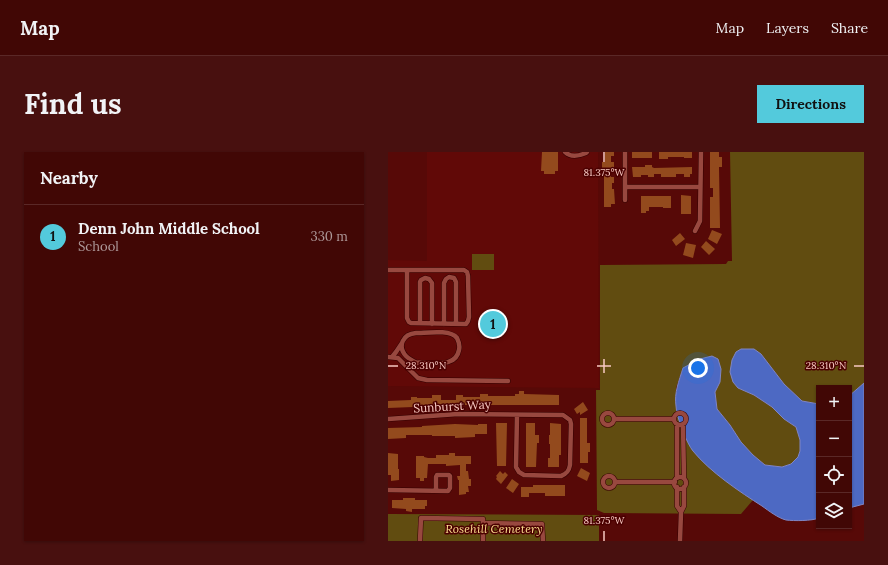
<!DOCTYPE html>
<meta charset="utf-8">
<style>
body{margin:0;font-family:Lora,serif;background:#48100f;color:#f1f3f6}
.controls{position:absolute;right:12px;bottom:12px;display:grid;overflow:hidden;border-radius:0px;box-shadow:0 1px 3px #0004}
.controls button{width:36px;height:36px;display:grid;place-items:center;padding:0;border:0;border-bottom:1px solid #5a2827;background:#410705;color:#f1f3f6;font:20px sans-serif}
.you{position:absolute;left:310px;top:216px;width:14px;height:14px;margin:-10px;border:3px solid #fff;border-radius:50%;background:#1a73e8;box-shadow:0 0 0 6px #1a73e833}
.badge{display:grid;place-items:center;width:26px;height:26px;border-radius:50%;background:#53cadc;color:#111;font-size:13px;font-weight:700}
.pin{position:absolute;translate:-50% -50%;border:2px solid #fff;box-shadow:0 1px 4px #0006}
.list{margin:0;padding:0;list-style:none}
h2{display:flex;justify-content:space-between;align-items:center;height:52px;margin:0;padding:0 16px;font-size:17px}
h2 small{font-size:13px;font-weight:400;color:#ae999a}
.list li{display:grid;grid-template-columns:26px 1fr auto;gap:12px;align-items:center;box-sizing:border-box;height:64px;padding:0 16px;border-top:1px solid #5a2827}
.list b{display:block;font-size:15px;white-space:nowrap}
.list p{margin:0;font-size:13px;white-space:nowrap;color:#ae999a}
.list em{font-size:13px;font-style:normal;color:#ae999a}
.icon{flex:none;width:22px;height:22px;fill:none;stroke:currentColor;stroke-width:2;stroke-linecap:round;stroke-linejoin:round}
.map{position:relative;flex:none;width:476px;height:389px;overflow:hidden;border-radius:0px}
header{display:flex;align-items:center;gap:24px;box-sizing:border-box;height:56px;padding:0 20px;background:#410705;border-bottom:1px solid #5a2827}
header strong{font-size:19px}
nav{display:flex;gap:22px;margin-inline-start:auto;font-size:14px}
.intro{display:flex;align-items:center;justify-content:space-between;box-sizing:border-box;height:96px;padding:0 24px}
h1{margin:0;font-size:28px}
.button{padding:10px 18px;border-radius:0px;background:#53cadc;color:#111;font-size:14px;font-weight:700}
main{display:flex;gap:24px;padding:0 24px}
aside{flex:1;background:#410705;border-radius:0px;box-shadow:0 1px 3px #0004}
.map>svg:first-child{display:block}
.built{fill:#610907}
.green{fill:#614c10}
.water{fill:#4d69c3;stroke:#8086c3}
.building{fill:#934a1d}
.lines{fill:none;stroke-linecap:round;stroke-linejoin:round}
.minor-casing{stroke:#300;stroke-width:5.5}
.minor{stroke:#98483f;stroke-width:4.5}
.ticks{fill:none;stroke:#f8c9c2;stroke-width:1.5}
.labels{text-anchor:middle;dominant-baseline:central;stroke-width:3;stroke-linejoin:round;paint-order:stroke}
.street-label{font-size:12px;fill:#f8c9c2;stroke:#4b0000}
.park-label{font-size:12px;font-style:italic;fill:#fcdd8e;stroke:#4b0000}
.ticks-label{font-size:10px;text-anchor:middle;fill:#f8c9c2;stroke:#4b0000;stroke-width:3;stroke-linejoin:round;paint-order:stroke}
</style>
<header>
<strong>Map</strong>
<nav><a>Map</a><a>Layers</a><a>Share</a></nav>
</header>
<div class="intro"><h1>Find us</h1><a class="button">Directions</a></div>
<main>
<aside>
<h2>Nearby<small></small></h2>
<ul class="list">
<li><span class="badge">1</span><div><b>Denn John Middle School</b><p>School</p></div><em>330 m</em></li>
</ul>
</aside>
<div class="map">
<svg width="476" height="389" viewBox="0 0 476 389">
<rect width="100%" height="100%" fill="#570907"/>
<!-- built -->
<path class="built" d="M39,0H210L211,236L0,234V108L39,109Z"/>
<!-- green -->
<path class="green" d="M342,0H476V231L461,244V236H431V252L414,249L396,232L373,202L350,236L366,243L384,255L396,267L408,275L412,288V299L410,305L403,312L394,315L377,313L365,303L353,290L342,273L329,257L327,240L332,230L295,216L288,236V255L295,278L344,334L365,348L353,362L216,361L209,358L208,238H212V113L338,112L340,109H344Z
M84,102H106V118H84Z
M0,362L211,363V389H0Z"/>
<!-- water -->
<path class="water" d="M353,197H366L373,202L396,232L414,249L431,252V366C424,369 406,369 398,368C390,366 381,359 374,354C352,340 322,320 305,299C299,292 288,264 288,254C286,241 291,229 295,216L312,207L324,204L330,207L333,217L332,230L327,240L329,257L342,273L353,290L365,303L377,313L394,315L403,312L410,305L412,299V288L408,275L396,267L384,255L366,243L350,236L345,230L342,220L344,208L348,200Z
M476,231V352L461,356V244Z"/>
<!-- building -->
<path class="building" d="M154,0H170V19H167V22H156V19H153Z
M217,0H226V4H223V10H226V18H223V25H226V31H224V37H226L227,52H223V55H216V18H214V10H217Z
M244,0H264V6H244Z
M271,0H304V6H296V5H280V7H271Z
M322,0H331V5H334V15H331L332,76H322V45H325V36H322Z
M257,13H264V15L266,16L304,15V22H302V25H296V22H288V25H273V22H266V25H260V23H253V25H245L244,15H257Z
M293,43L303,44V62H293Z
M253,44H283V56H275V55H261V59H258V61H253Z
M324,78L334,82L329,92L320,87Z
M292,81L297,87L288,94L284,88Z
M318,89L327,97L321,103L313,95Z
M298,91L308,93L305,106L295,103Z
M131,239H136V242L171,243V253H75L0,256V249L23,248V245H29V246H44V243H53V248H68V243H75V245H92V242H100V244H127V242H131Z
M195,250L200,258L192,263V260L189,262L186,257Z
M192,266H199V291H202V300H200V311H192Z
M108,271H119L118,314H109Z
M138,271H147V283H151V291H149L148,315H138Z
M162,271L173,272V303H171V315H160V306H162V292H161V283H162Z
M67,272L90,273V272H99V282H87V285L67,286V284H44V283H18V286L0,287V276L34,275V274Z
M0,301L10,302V317H11V328L3,329V323H0Z
M61,301H67V304H83V312H78V319H80L81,327H83V334H80L81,340H78V342L71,343V328H70L69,324H72V313L58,314V312H40L39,326H36V329H32V326H28V304H36V305L40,306H48V303H61Z
M193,316L202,321L199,329L189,324Z
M112,319L115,322L117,320L120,323L113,332L108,327L109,325L108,324Z
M124,327L131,332L125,341L118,336Z
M145,333H177V344H157V341H141V345H133V335H145Z
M15,346H27V348H39V354H37V357H24V360L18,359V357L4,356V348H15Z"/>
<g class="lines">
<defs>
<path id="minor" d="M177,0C183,6 191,4 198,1L199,0
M237,0V48
M237,35H312
M307,79L312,69L313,0
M0,118H76L79,120L80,124L81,165L80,169L78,172L23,171L21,170L19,166V118
M32,171V130L33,128L37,126L41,127L44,131V172
M56,172V131L58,127L61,125L66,126L68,130V172
M0,205L10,206L30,226L39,228L120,229
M4,205L8,200L14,191
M21,216C23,215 26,212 29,211C31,210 33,211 35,211C48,211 68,215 71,198C72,194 71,190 69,186C62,177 38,181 28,181C15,182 9,194 18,204C21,207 25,209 29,211
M286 267a6 6 0 1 1 12 0a6 6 0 1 1-12 0Z
M214 267a6 6 0 1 1 12 0a6 6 0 1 1-12 0Z
M0,267L70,262L175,263L182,268L183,272L182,313C181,319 179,322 173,324L136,323L131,320L128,315L129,263
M226,267H286
M289,272V326
M295,272L296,326
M215 330a6 6 0 1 1 12 0a6 6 0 1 1-12 0Z
M286 331a6 6 0 1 1 12 0a6 6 0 1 1-12 0Z
M227,330H287
M289,335V354L293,360
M0,338L60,339L62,336V324L61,323H49L48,325V339
M95,371L154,372L155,389
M32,389L33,366L95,367V389
M292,389L293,360L296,354V335"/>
</defs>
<!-- minor casing -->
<use href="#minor" class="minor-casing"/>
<!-- minor -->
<use href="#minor" class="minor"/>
</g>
<!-- ticks -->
<path class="ticks" d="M216,0V10M216,207V221M0,214H10M209,214H223M466,214H476M216,379V389"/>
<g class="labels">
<!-- street labels -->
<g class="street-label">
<text transform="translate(64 254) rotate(-3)">Sunburst Way</text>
</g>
<!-- park labels -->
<g class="park-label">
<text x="106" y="376">Rosehill Cemetery</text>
</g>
</g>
<g class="ticks-label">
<text x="216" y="24">81.375°W</text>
<text x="38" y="217">28.310°N</text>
<text x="438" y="217">28.310°N</text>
<text x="216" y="372">81.375°W</text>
</g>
</svg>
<div class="controls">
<button>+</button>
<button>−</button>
<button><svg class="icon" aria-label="locate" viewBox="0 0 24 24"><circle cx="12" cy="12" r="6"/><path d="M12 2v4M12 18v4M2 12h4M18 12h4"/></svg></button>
<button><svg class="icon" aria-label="layers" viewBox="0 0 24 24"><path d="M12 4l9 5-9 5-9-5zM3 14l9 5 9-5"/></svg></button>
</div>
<div class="you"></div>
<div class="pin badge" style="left:105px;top:172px">1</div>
</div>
</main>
